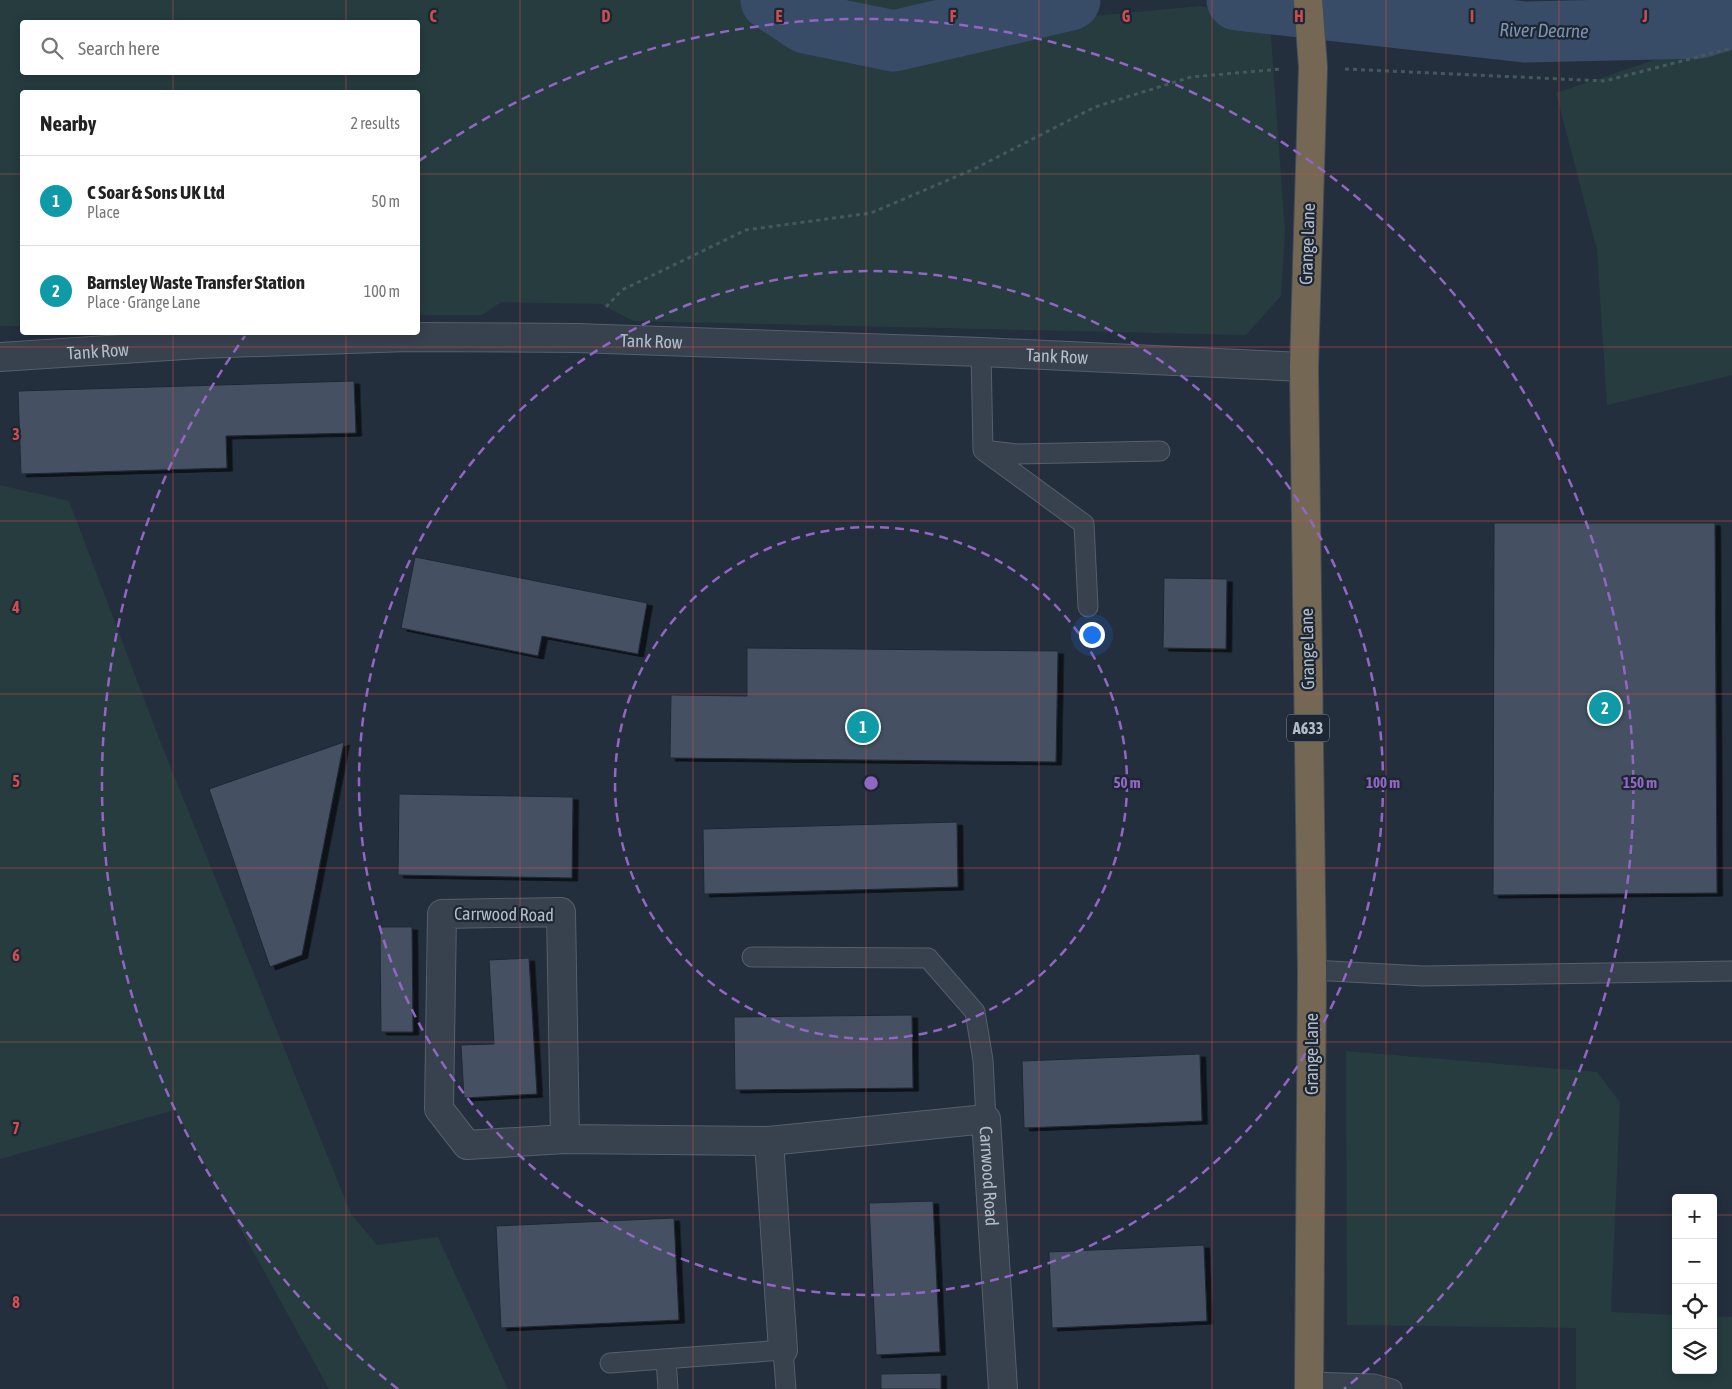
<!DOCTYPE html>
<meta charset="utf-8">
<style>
body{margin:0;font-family:"Asap Condensed",sans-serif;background:#f6f6f6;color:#222}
.controls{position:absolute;right:15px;bottom:15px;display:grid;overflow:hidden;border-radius:5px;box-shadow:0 2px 12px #0003}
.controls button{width:45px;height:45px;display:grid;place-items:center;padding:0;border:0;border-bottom:1px solid #e0e0e0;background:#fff;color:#222;font:25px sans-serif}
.you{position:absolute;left:1091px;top:634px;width:18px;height:18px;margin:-12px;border:4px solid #fff;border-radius:50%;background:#1a73e8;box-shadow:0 0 0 8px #1a73e833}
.badge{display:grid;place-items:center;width:32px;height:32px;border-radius:50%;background:#1a73e8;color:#fff;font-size:16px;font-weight:700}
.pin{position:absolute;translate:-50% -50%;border:2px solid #fff;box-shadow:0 1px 5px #0006}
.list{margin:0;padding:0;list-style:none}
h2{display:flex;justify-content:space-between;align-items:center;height:65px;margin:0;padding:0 20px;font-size:21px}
h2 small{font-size:16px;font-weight:400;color:#767676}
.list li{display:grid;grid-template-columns:32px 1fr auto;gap:15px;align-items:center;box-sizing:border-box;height:90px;padding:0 20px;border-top:1px solid #e0e0e0}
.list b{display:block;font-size:19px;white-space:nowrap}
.list p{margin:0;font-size:16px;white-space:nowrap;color:#767676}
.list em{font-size:16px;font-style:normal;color:#767676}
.icon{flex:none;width:28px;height:28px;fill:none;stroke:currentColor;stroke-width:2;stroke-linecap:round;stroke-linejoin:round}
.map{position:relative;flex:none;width:1732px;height:1389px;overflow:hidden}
.search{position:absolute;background:#fff;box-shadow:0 2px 12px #0003;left:20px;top:20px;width:400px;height:55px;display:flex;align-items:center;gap:12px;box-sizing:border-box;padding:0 18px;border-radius:5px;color:#767676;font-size:19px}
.panel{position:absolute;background:#fff;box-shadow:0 2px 12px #0003;left:20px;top:90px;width:400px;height:245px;border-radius:5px}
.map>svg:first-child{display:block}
.green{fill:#263c3f;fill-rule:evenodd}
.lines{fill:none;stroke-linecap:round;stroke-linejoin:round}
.river{stroke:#394c67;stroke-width:61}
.building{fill:#455162;stroke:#1f2835;filter:url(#shadow)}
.lane-casing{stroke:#565f6c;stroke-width:21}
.street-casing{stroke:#565f6c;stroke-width:30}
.highway-casing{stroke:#434c59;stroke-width:30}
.path{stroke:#44595c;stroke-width:3;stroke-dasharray:4 4;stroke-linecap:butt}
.lane{stroke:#38414e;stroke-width:19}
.street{stroke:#38414e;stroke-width:28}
.highway{stroke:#746855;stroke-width:28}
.grid{fill:none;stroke:#ce4d50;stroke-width:1;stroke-opacity:0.55}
.ring{fill:none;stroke:#9266c3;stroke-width:2.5;stroke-dasharray:9 6}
.labels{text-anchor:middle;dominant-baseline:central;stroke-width:4.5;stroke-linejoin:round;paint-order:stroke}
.shield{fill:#1d2633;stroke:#878f9c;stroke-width:1}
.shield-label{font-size:16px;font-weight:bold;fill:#b4bcc9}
.street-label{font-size:18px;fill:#b4bcc9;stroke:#1d2633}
.water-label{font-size:19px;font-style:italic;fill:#7c92b1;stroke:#1d2633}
.grid-label{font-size:16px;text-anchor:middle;font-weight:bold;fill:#ce4d50;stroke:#1d2633;stroke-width:4.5;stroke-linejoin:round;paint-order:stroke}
.centre{fill:#9266c3;stroke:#1d2633;stroke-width:2.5}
.ring-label{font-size:15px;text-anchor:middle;font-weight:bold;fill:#9266c3;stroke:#1d2633;stroke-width:4.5;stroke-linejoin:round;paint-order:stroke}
</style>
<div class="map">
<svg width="1732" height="1389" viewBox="0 0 1732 1389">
<defs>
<filter id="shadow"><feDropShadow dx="5.5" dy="3" stdDeviation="0" flood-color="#0009"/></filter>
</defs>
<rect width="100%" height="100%" fill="#242f3e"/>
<!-- green -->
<path class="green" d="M0,0H745L803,36L900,58L1093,16L1201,6L1270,23L1285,231L1281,296L1246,335L633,321L601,304L501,302L482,315H418V92H22V326H0ZM22,22H418V72H22Z
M840,0H986L899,21Z
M1732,34V375L1607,405L1597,250L1556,93Z
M0,485L69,501L160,741L351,1214L377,1245L438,1237L508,1389H329L175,1110L0,1159Z
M1346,1051L1597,1072L1620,1102L1611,1312L1676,1315V1370H1713V1317H1732V1389H1576V1328L1347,1325Z"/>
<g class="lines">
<!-- river -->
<path class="river" d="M771,0L806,23L894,41L1070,0
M1237,0L1525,32L1700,28L1732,18"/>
</g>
<!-- building -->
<path class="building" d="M354,381L356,433L226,436L227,468L21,474L18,391Z
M1494,523H1715L1717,893L1493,895Z
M415,557L647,603L638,654L542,636L538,656L401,628Z
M1164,578L1227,579L1226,649L1163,648Z
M747,648L1058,651L1056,762L670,758L671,695L747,696Z
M344,742L302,955L270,967L209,789Z
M399,794L573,797L572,878L398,875Z
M957,822L958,887L704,894L703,829Z
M380,927H412L413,1032H381Z
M529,958L537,1094L464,1098L461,1045L494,1044L489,960Z
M912,1015L913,1088L735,1090L734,1017Z
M1200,1054L1202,1121L1024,1128L1022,1061Z
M933,1201L940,1352L876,1355L869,1203Z
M674,1218L679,1320L501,1328L496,1226Z
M1204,1245L1207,1321L1052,1328L1049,1252Z
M941,1373V1389H881V1374Z"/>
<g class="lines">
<defs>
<path id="lane" d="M981,352L983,450L1018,454L1160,451
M984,451L1084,524L1088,607
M752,957L928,958L975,1012L983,1060L986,1119
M1312,970L1423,976L1732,971
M666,1359L668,1389
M610,1363L783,1350L786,1389
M1309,1382L1374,1384L1392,1389"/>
<g id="street">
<path id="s1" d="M0,357L199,344L408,337L576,338L981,352L1304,367"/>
<path id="s2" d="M565,1139L561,912L442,914L439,1109L467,1145L565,1139L769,1141L986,1119L1003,1389"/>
<path d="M769,1141L783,1350"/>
</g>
<path id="highway" d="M1308,0L1313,67L1304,367L1312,970L1309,1389"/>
</defs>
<!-- lane casing -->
<use href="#lane" class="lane-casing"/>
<!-- street casing -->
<use href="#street" class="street-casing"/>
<!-- highway casing -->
<use href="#highway" class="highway-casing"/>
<!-- path -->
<path class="path" d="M1345,69L1605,81L1732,48
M606,307L622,290L746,230L871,213L974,169L1095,107L1191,77L1281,69"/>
<!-- lane -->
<use href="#lane" class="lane"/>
<!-- street -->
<use href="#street" class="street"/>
<!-- highway -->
<use href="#highway" class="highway"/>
</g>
<!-- grid -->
<path class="grid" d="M173,0V22M346,0V22M520,0V1389M693,0V1389M866,0V1389M1039,0V1389M1212,0V1389M1386,0V1389M1559,0V1389M173,72V92M346,72V92M0,174H22M418,174H1732M173,332V1389M346,332V1389M0,347H1732M0,521H1732M0,694H1732M0,868H1732M0,1042H1732M0,1215H1676M1713,1215H1732"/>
<!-- distance rings -->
<g class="ring">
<circle cx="871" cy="783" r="256"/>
<circle cx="871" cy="783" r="512"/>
<path d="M398 1389A769 769 0 0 1 245 336M419 161A769 769 0 0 1 1344 1389"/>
</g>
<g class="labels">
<!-- shield labels -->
<rect class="shield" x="1287" y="714.5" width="42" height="27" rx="4"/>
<g class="shield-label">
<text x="1308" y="728">A633</text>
</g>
<!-- street labels -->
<g class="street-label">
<text transform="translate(1307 244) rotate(-88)">Grange Lane</text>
<text stroke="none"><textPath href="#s1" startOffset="652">Tank Row</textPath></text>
<text stroke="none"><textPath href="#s1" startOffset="98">Tank Row</textPath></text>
<text stroke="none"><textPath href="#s1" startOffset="1058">Tank Row</textPath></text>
<text transform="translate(1307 649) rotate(-91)">Grange Lane</text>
<text transform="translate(504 914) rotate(1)">Carrwood Road</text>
<text transform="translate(1311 1054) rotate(-90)">Grange Lane</text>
<text stroke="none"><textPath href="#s2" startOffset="1164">Carrwood Road</textPath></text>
</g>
<!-- water labels -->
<g class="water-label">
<text transform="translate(1544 30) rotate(1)">River Dearne</text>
</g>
</g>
<g class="grid-label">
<text x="433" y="22">C</text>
<text x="606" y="22">D</text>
<text x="779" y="22">E</text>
<text x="953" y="22">F</text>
<text x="1126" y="22">G</text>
<text x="1299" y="22">H</text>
<text x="1472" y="22">I</text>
<text x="1645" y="22">J</text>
<text x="16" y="440">3</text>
<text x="16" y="613">4</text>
<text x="16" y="787">5</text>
<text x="16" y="961">6</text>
<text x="16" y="1134">7</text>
<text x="16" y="1308">8</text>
</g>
<circle cx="871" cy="783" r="8" class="centre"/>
<g class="ring-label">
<text x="1127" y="788">50 m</text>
<text x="1383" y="788">100 m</text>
<text x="1640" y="788">150 m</text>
</g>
</svg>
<div class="controls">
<button>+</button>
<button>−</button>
<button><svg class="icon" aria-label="locate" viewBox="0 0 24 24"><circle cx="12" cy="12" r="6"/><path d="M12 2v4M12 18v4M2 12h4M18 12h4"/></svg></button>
<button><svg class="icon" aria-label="layers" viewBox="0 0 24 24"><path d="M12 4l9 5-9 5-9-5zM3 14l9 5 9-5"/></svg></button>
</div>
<div class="you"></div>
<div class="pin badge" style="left:863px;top:727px;background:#0f9aa8">1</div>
<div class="pin badge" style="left:1605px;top:708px;background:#0f9aa8">2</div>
<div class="search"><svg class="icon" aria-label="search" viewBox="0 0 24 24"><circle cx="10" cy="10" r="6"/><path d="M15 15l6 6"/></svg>Search here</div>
<section class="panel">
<h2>Nearby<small>2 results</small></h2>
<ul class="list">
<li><span class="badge" style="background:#0f9aa8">1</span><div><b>C Soar &amp; Sons UK Ltd</b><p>Place</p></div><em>50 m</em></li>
<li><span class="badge" style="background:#0f9aa8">2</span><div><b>Barnsley Waste Transfer Station</b><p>Place · Grange Lane</p></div><em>100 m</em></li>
</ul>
</section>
</div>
